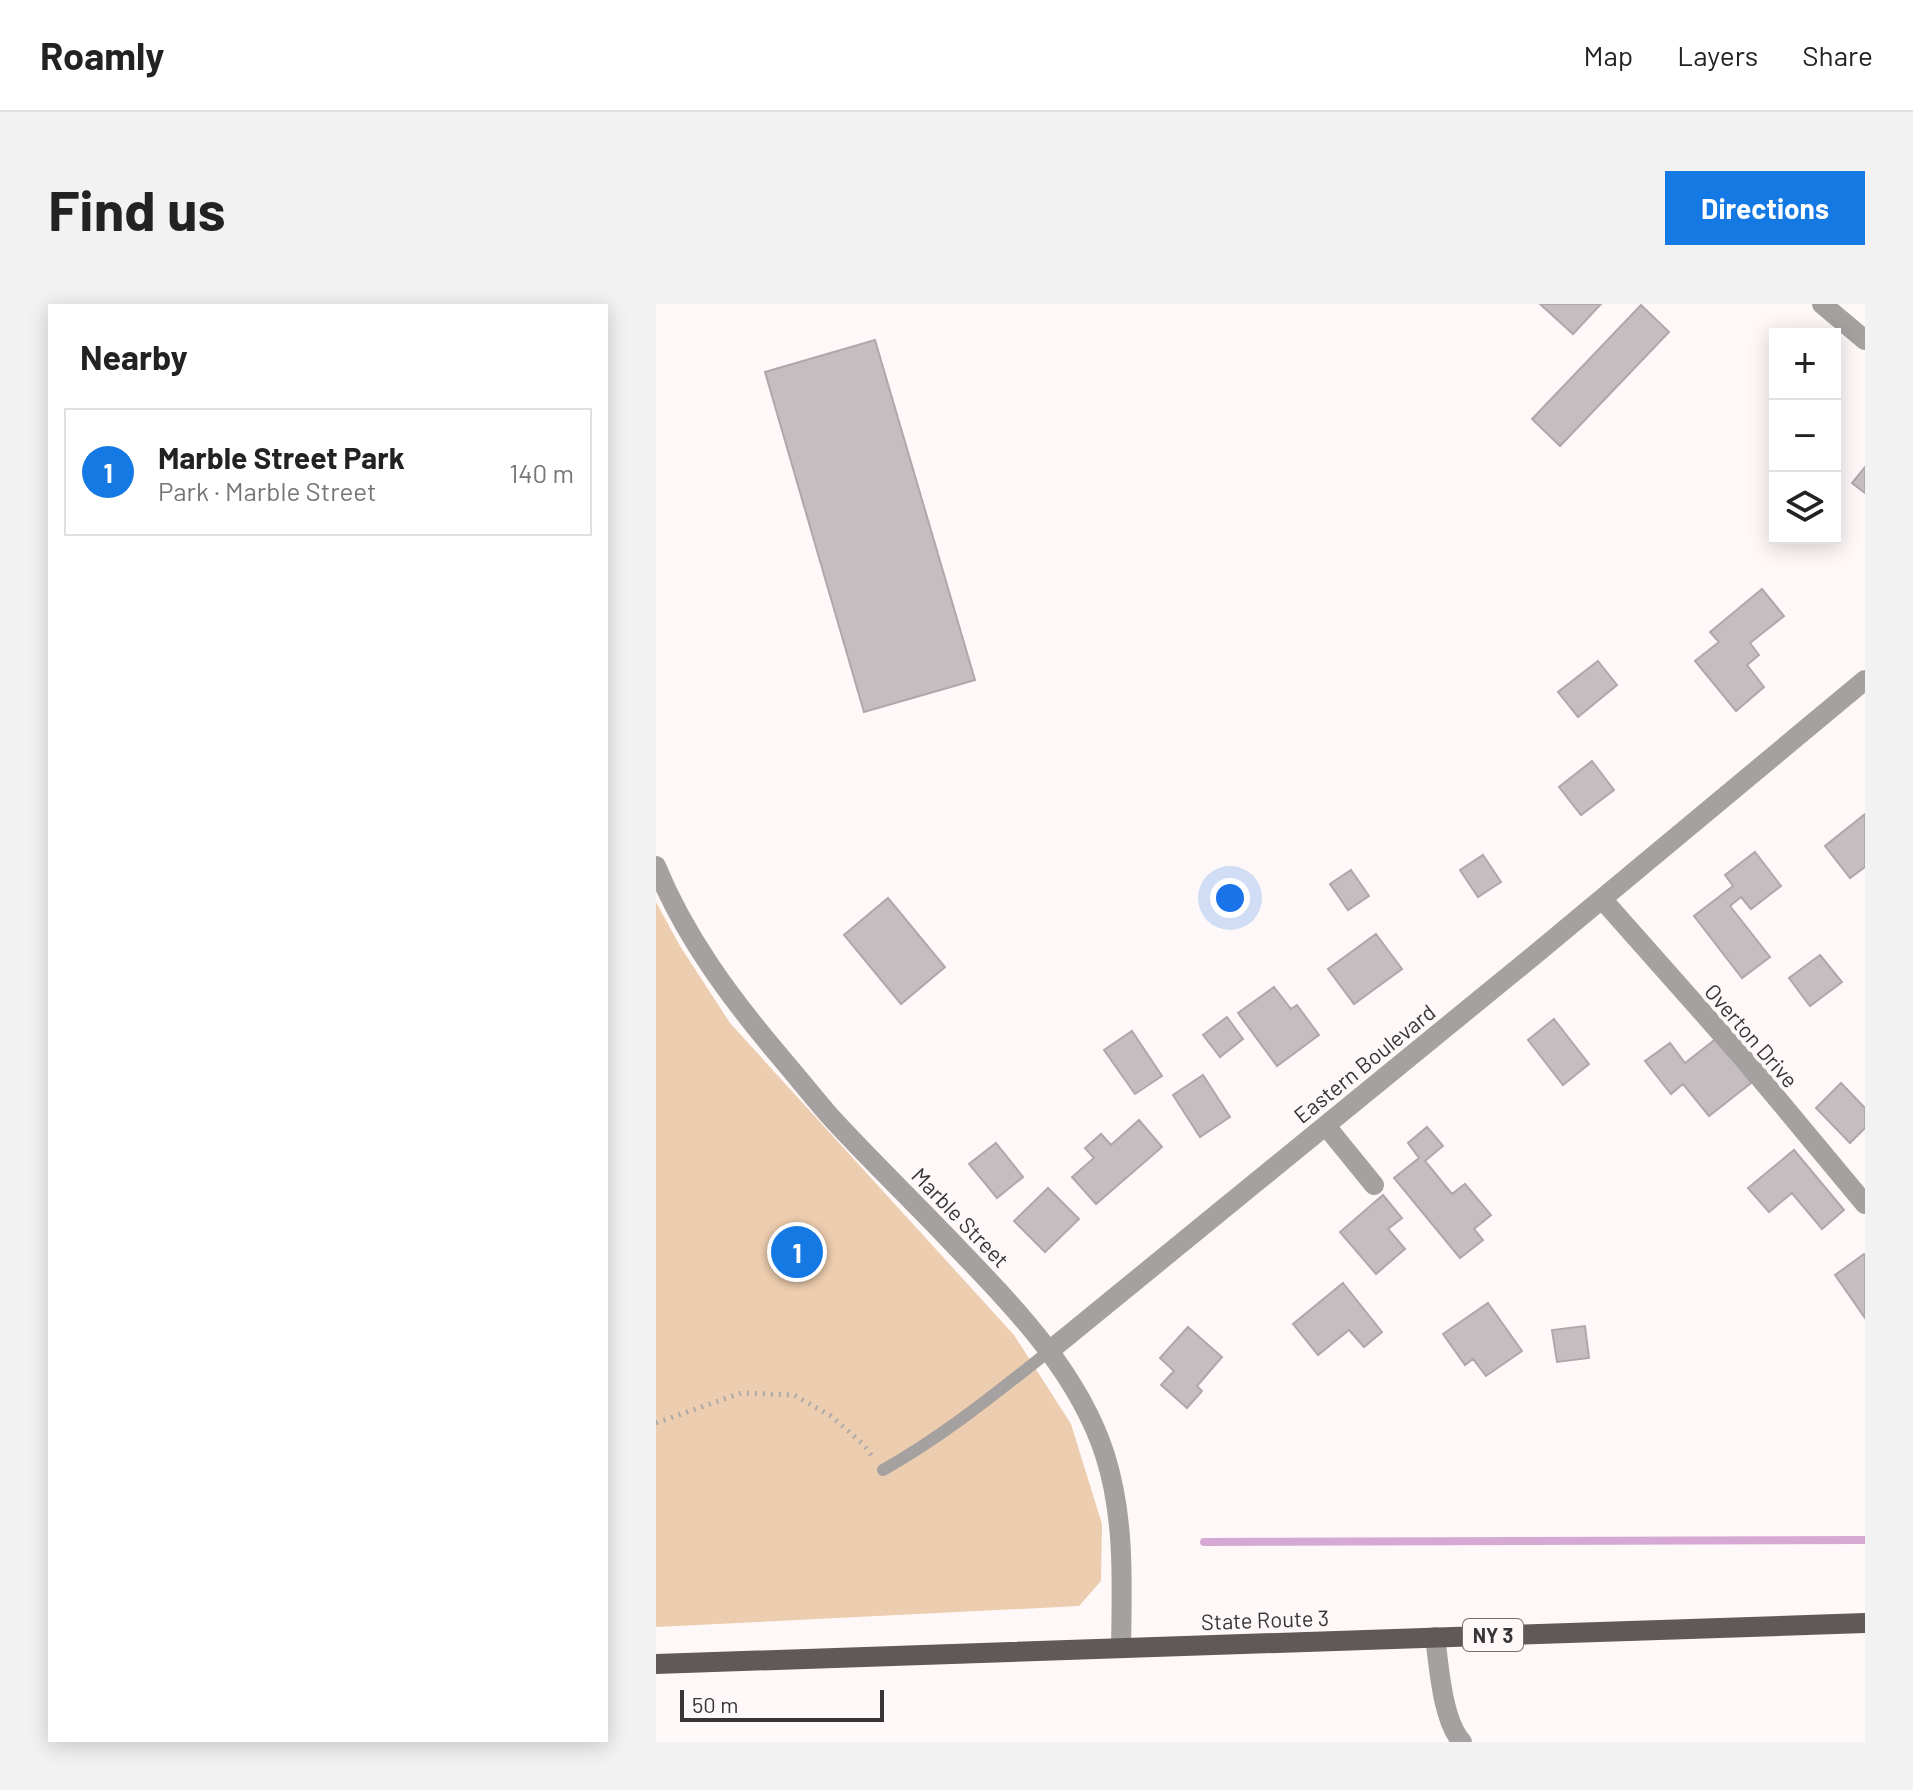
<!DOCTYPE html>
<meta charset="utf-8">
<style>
body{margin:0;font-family:Barlow,sans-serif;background:#f2f2f2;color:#222}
.controls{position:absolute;right:24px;top:24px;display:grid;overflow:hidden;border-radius:0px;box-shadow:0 4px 20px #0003}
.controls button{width:72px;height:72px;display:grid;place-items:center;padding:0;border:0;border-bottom:2px solid #e0e0e0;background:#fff;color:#222;font:40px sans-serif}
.scale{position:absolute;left:24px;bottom:20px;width:204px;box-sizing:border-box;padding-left:8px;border:4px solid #393536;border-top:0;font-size:22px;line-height:28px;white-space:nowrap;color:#393536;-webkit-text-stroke:6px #fef8f8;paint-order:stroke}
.you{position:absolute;left:574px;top:594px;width:28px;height:28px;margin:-20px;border:6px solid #fff;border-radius:50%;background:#1a73e8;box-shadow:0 0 0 12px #1a73e833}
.badge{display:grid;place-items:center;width:52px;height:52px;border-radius:50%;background:#1479e2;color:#fff;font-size:26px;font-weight:700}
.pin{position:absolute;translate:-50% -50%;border:4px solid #fff;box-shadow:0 2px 8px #0006}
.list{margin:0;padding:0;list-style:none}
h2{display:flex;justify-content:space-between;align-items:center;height:104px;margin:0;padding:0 32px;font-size:34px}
h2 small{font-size:26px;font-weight:400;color:#767676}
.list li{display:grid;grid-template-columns:52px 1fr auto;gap:24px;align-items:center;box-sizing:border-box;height:128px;margin:0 16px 16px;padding:0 16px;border:2px solid #e0e0e0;border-radius:0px}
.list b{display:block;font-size:30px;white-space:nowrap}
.list p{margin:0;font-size:26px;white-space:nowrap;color:#767676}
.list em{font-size:26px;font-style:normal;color:#767676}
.icon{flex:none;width:44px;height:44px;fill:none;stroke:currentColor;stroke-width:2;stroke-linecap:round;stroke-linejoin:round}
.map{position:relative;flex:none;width:1209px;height:1438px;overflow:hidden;border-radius:0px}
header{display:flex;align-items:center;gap:48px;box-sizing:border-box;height:112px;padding:0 40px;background:#fff;border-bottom:2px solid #e0e0e0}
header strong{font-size:38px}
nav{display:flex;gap:44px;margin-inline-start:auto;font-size:28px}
.intro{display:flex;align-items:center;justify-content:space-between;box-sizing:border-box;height:192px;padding:0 48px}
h1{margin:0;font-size:56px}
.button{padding:20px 36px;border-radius:0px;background:#1479e2;color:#fff;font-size:28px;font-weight:700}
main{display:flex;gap:48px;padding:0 48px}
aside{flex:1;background:#fff;border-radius:0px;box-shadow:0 4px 20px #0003}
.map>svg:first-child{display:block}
.green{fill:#edcdaf}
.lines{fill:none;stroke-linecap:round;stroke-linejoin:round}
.stream{stroke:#d5a9d3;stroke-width:8}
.building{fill:#c6bdc1;stroke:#afa7aa;stroke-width:2}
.path{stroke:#aea9a9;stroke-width:5;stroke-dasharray:2 6;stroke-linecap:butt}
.lane{stroke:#a5a1a0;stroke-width:12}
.street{stroke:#a5a1a0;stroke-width:20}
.primary{stroke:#605957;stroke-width:20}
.labels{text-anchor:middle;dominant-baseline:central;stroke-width:8;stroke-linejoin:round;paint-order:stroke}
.shield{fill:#fef8f8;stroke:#747070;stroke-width:2}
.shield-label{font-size:20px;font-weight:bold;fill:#393536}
.street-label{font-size:22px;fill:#393536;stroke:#fef8f8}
</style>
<header>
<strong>Roamly</strong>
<nav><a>Map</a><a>Layers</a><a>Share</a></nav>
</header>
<div class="intro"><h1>Find us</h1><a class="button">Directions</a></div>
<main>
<aside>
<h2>Nearby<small></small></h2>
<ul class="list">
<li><span class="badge">1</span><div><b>Marble Street Park</b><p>Park · Marble Street</p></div><em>140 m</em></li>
</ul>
</aside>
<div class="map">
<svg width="1209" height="1438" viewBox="0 0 1209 1438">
<rect width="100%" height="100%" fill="#fef8f8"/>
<!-- green -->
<path class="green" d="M0,598L24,642L74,719L358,1031L415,1120L446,1220L445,1277L423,1302L0,1323Z"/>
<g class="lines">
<!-- stream -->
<path class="stream" d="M548,1238L1209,1236"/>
</g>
<!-- building -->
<path class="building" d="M884,0H945L917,30Z
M985,1L1013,28L904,142L876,115Z
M219,36L319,376L208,408L109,68Z
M1209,163V189L1196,179Z
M1106,285L1128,312L1094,339L1103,351L1091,361L1108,383L1080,407L1039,357L1063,338L1054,328Z
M942,357L961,381L922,413L902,388Z
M936,457L958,486L925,511L903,483Z
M1209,510V563L1194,574L1169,542Z
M1099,548L1125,582L1095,605L1085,593L1074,602L1114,653L1086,674L1038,612L1077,582L1069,571Z
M827,551L845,578L822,593L804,566Z
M695,566L713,592L692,606L674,580Z
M232,594L289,663L245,700L188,631Z
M720,630L746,665L698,700L672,665Z
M1164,651L1186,678L1154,702L1133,674Z
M618,683L635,705L641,701L663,731L621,762L582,709Z
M571,713L587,735L564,753L547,731Z
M898,715L933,760L907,781L872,736Z
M476,727L506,772L479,790L448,746Z
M1061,734L1095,779L1053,812L1027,780L1015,790L989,757L1014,739L1029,759Z
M547,771L574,813L544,833L517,791Z
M1185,779L1209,804V824L1194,839L1160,804Z
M483,816L506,843L440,900L416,873L438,854L429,844L445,830L455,841Z
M771,823L787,842L769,857L796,890L809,880L835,911L818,925L827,936L804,954L738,874L763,854L752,839Z
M340,839L367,873L341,894L313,860Z
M1138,846L1188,906L1166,925L1136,889L1113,908L1092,884Z
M392,884L423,915L389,948L358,917Z
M727,891L746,914L732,925L749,945L720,970L684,928Z
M1208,950L1209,951V1014L1179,971Z
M687,979L726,1028L708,1043L693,1026L662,1051L637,1020Z
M832,999L866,1047L830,1072L817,1055L809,1061L787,1030Z
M929,1022L933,1054L901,1058L896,1026Z
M532,1023L566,1053L541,1082L546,1087L531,1104L505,1081L518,1067L504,1054Z"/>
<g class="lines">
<!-- path -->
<path class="path" d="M0,1119L85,1089L138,1091L175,1112L207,1140L216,1152"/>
<!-- lane -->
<path class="lane" d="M227,1166C286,1133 339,1090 392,1048"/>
<!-- street -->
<path class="street" d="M1166,0L1209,36
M0,562C28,631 73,692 121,749C138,769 155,790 172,810C210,852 251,891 290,932C351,996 421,1064 449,1151C469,1214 466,1279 465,1344
M946,595L1094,762L1209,900
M670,822L718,881
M392,1048L876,653L1209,376
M779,1333C783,1361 786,1416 806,1438"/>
<!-- primary -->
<path class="primary" d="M0,1360L1209,1319"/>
</g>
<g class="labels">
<!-- shield labels -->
<rect class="shield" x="807" y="1315" width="60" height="32" rx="6"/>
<g class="shield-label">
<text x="837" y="1331">NY 3</text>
</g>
<!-- street labels -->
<g class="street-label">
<text transform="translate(1096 731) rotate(49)">Overton Drive</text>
<text transform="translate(708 759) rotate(-39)">Eastern Boulevard</text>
<text transform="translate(305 913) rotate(46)">Marble Street</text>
<text transform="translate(609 1315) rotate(-2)">State Route 3</text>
</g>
</g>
</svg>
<div class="controls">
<button>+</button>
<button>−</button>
<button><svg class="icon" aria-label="layers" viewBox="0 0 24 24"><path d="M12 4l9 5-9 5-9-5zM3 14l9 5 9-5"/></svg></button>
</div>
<div class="scale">50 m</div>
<div class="you"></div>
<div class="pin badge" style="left:141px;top:948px">1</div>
</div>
</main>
